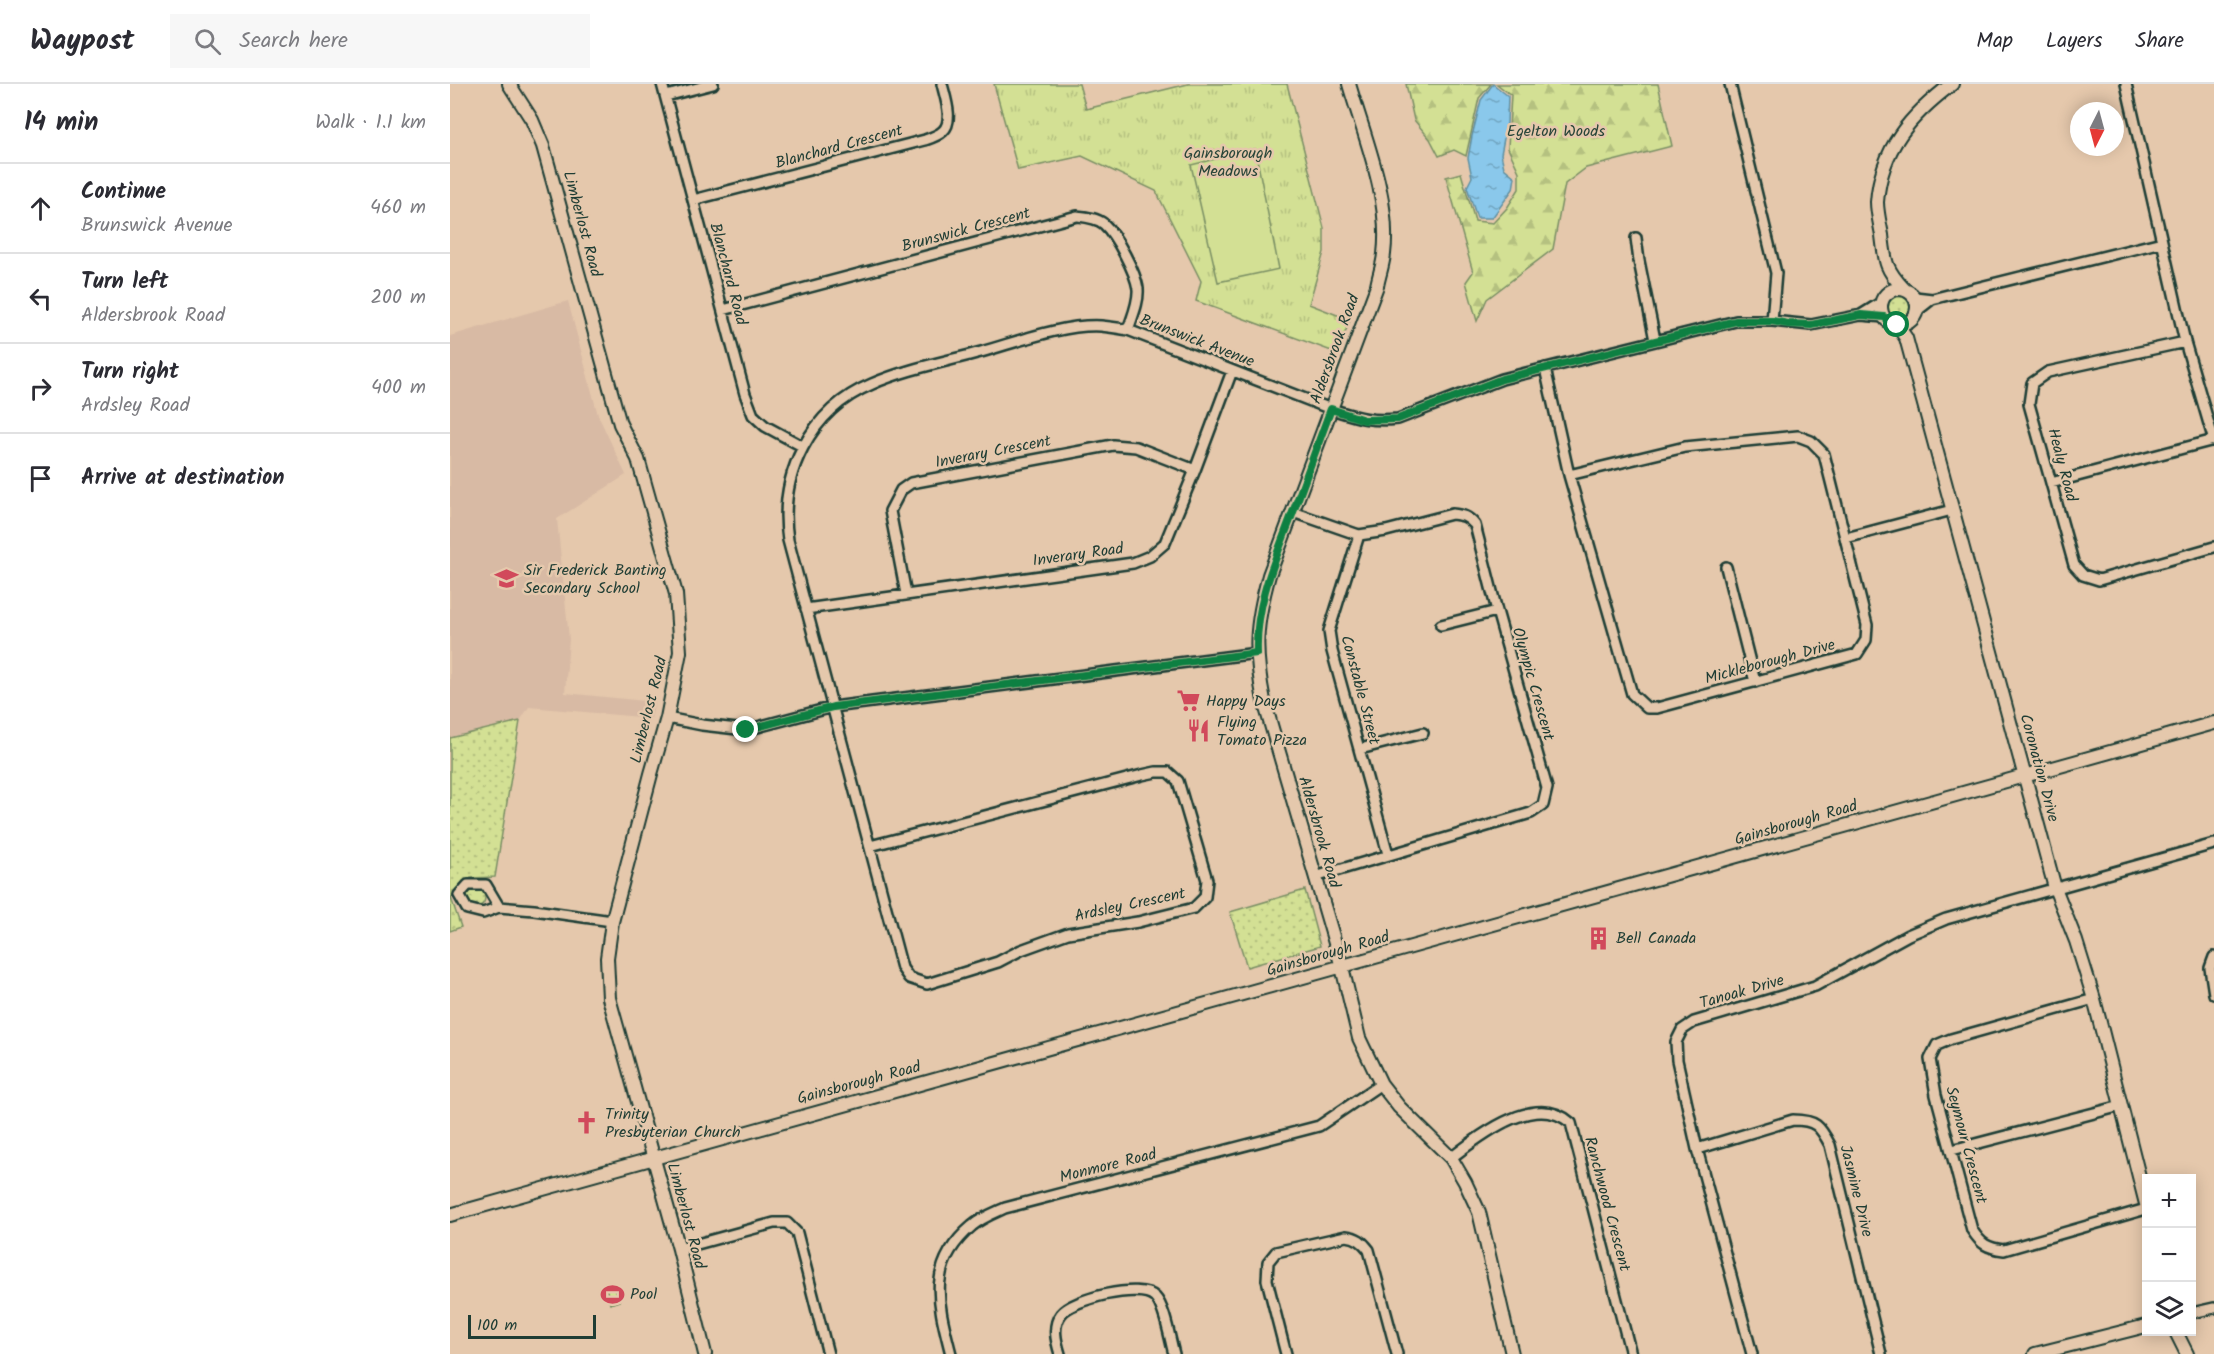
<!DOCTYPE html>
<meta charset="utf-8">
<style>
body{margin:0;font-family:Kalam,sans-serif;background:#f7f7f7;color:#2b2b33}
.controls{position:absolute;right:18px;bottom:18px;display:grid;overflow:hidden;border-radius:0px;box-shadow:0 3px 15px #0003}
.controls button{width:54px;height:54px;display:grid;place-items:center;padding:0;border:0;border-bottom:2px solid #e1e1e2;background:#fff;color:#2b2b33;font:30px sans-serif}
.compass{position:absolute;left:1620px;top:18px;width:54px;height:54px;border-radius:50%;background:#fff;box-shadow:0 3px 15px #0003;rotate:186deg}
.scale{position:absolute;left:18px;bottom:15px;width:128px;box-sizing:border-box;padding-left:6px;border:3px solid #1f3d34;border-top:0;font-size:16px;line-height:21px;white-space:nowrap;color:#1f3d34;-webkit-text-stroke:4px #e5c8ac;paint-order:stroke}
.stop{position:absolute;width:18px;height:18px;margin:-14px;border:4px solid #0b8043;border-radius:50%;background:#fff}
.stop.end{background:#0b8043;border-color:#fff;box-shadow:0 2px 6px #0008}
.list{margin:0;padding:0;list-style:none}
h2{display:flex;justify-content:space-between;align-items:center;height:78px;margin:0;padding:0 24px;font-size:26px}
h2 small{font-size:20px;font-weight:400;color:#7c7c81}
.list li{display:grid;grid-template-columns:39px 1fr auto;gap:18px;align-items:center;box-sizing:border-box;height:90px;padding:0 24px;border-top:2px solid #e1e1e2}
.list b{display:block;font-size:22px;white-space:nowrap}
.list p{margin:0;font-size:20px;white-space:nowrap;color:#7c7c81}
.list em{font-size:20px;font-style:normal;color:#7c7c81}
.icon{flex:none;width:33px;height:33px;fill:none;stroke:currentColor;stroke-width:2;stroke-linecap:round;stroke-linejoin:round}
.map{position:relative;flex:none;width:1764px;height:1270px;overflow:hidden}
header{display:flex;align-items:center;gap:36px;box-sizing:border-box;height:84px;padding:0 30px;background:#fff;border-bottom:2px solid #e1e1e2}
header strong{font-size:28px}
nav{display:flex;gap:33px;margin-inline-start:auto;font-size:21px}
.search{width:420px;height:54px;background:#f7f7f7;display:flex;align-items:center;gap:15px;box-sizing:border-box;padding:0 21px;border-radius:0px;color:#7c7c81;font-size:22px}
main{display:flex}
aside{flex:1;background:#fff}
.map>svg:first-child{display:block}
.built{fill:#d8baa4}
.grass{fill:url(#grass-dots);stroke:#798e64;stroke-width:1.5}
.forest{fill:url(#forest-firs);stroke:#798e64;stroke-width:1.5}
.park{fill:url(#park-tufts);stroke:#798e64;stroke-width:1.5}
.pitch{fill:#d3e094;stroke:#798e64;stroke-width:1.5}
.water{fill:url(#water-ripples);stroke:#5f90a2;stroke-width:1.5}
.lines{fill:none;stroke-linecap:round;stroke-linejoin:round}
.street-casing{stroke:#1f3d34;stroke-width:14}
.secondary-casing{stroke:#1f3d34;stroke-width:16}
.street{stroke:#e5c8ac;stroke-width:9}
.secondary{stroke:#e5c8ac;stroke-width:12}
.route{stroke:#0b8043;stroke-width:8}
.labels{text-anchor:middle;dominant-baseline:central;stroke-width:5;stroke-linejoin:round;paint-order:stroke}
.park-label{font-size:16px;fill:#284539;stroke:#e5c8ac}
.street-label{font-size:16px;fill:#1f3d34;stroke:#e5c8ac}
.poi-label{font-size:16px;fill:#1f3d34;stroke:#e5c8ac;text-anchor:start}
</style>
<header>
<strong>Waypost</strong>
<div class="search"><svg class="icon" aria-label="search" viewBox="0 0 24 24"><circle cx="10" cy="10" r="6"/><path d="M15 15l6 6"/></svg>Search here</div>
<nav><a>Map</a><a>Layers</a><a>Share</a></nav>
</header>
<main>
<aside>
<h2>14 min<small>Walk · 1.1 km</small></h2>
<ul class="list">
<li><svg class="icon" aria-label="ahead" viewBox="0 0 24 24"><path d="M12 20V5M6 11l6-6 6 6"/></svg><div><b>Continue</b><p>Brunswick Avenue</p></div><em>460 m</em></li>
<li><svg class="icon" aria-label="left" viewBox="0 0 24 24"><path d="M17 20v-9H6M10 6l-5 5 5 5"/></svg><div><b>Turn left</b><p>Aldersbrook Road</p></div><em>200 m</em></li>
<li><svg class="icon" aria-label="right" viewBox="0 0 24 24"><path d="M7 20v-9h11M14 6l5 5-5 5"/></svg><div><b>Turn right</b><p>Ardsley Road</p></div><em>400 m</em></li>
<li><svg class="icon" aria-label="arrive" viewBox="0 0 24 24"><path d="M6 21V4h12l-3 4 3 4H6"/></svg><div><b>Arrive at destination</b></div></li>
</ul>
</aside>
<div class="map">
<svg width="1764" height="1270" viewBox="0 0 1764 1270">
<defs>
<pattern id="grass-dots" width="8" height="8" patternUnits="userSpaceOnUse" patternTransform="scale(1.5)"><rect width="8" height="8" fill="#d3e094"/><path d="M2 2h.1M6 6h.1" fill="none" stroke="#b5c180" stroke-width="1.8" stroke-linecap="round"/></pattern>
<pattern id="forest-firs" width="22" height="20" patternUnits="userSpaceOnUse" patternTransform="scale(1.5)"><rect width="22" height="20" fill="#d3e094"/><path d="M5 1l3.5 6h-7zM16 11l3.5 6h-7z" fill="#b5c180"/></pattern>
<pattern id="park-tufts" width="24" height="20" patternUnits="userSpaceOnUse" patternTransform="scale(1.5)"><rect width="24" height="20" fill="#d3e094"/><path d="M3 7l-1-3M5 7V3M7 7l1-3M15 17l-1-3M17 17v-4M19 17l1-3" fill="none" stroke="#b5c180"/></pattern>
<pattern id="water-ripples" width="26" height="14" patternUnits="userSpaceOnUse" patternTransform="scale(1.5)"><rect width="26" height="14" fill="#8ac8eb"/><path d="M2 4q2-2 4 0t4 0M15 11q2-2 4 0t4 0" fill="none" stroke="#70a4bf"/></pattern>
</defs>
<rect width="100%" height="100%" fill="#e5c8ac"/>
<filter id="ink" filterUnits="userSpaceOnUse"><feTurbulence type="fractalNoise" baseFrequency=".0167" numOctaves="2"/><feDisplacementMap in="SourceGraphic" scale="12" xChannelSelector="R" yChannelSelector="G"/><feConvolveMatrix kernelMatrix="1 2 1 2 8 2 1 2 1" color-interpolation-filters="sRGB"/></filter>
<g filter="url(#ink)">
<!-- built -->
<path class="built" d="M118,217L148,331L176,391L107,435L119,555L115,609L205,618L201,634L79,623L70,637L0,654V252Z"/>
<!-- grass -->
<path class="grass" d="M1437 222a12 12 0 1 1 24 0a12 12 0 1 1-24 0Z
M70,637L45,793L21,794L1,814L11,843L0,847V654Z
M17 814a9 9 0 1 1 18 0a9 9 0 1 1-18 0Z
M855,806L870,862L797,883L780,828Z"/>
<!-- forest -->
<path class="forest" d="M956,0H1041L1029,14L1016,72L1004,66L989,72L980,55L964,36Z
M1047,0H1208L1222,62L1136,84L1115,100L1103,165L1037,215L1027,237L1016,198L1023,188L996,93L1011,89L1025,137L1043,139L1057,124L1069,105V88L1058,64L1061,11Z"/>
<!-- park -->
<path class="park" d="M544,0H629L636,25L738,0H837L874,144V168L859,220L900,236L887,269L746,217L751,197L706,107L632,72L568,86Z"/>
<!-- pitch -->
<path class="pitch" d="M805,65L829,185L768,198L741,81Z
M164,1200L169,1217L160,1220L156,1203Z"/>
<!-- water -->
<path class="water" d="M1043,0L1058,12L1057,39L1051,70L1054,84L1065,93L1063,105L1042,134H1027L1017,103L1022,93L1018,74L1022,52L1031,16Z"/>
<g class="lines">
<defs>
<path id="street" d="M212,0L295,310L303,331L315,342L352,362
M1280,0L1326,189L1322,237
M1676,0L1735,258L1764,357
M216,12L263,0
M243,116L475,56C481,54 489,51 493,47C504,37 495,13 492,0
M1186,154L1189,177L1205,256
M1465,213L1482,215L1712,158
M273,226L627,132C636,133 647,134 654,140C666,151 686,189 688,205C689,219 682,233 678,246
M1468,226L1482,215
M1411,231L1432,218
M1735,258L1598,288L1582,299L1579,320L1624,481L1633,491L1649,496L1764,463
M1095,284L1119,391L1235,363L1348,352L1361,357L1374,370L1417,541L1416,556L1407,570L1207,624H1197L1182,610L1119,391
M1601,399L1764,356
M843,428L909,451L936,447L1002,430C1012,431 1018,432 1025,441L1047,527L1097,704L1093,721L1081,729L865,793
M909,451L879,547L882,567L938,770
M1396,454L1502,426
M1276,483L1305,598
M456,510L440,427L451,406L461,399L663,361L686,363L745,386
M356,525L683,479L700,472L715,459L745,386L782,287
M991,541L1047,527
M217,634L252,641L296,646L383,623L807,569
M910,665L973,649
M420,762L692,691L706,688H718L728,697L757,796L755,813L744,824L688,838L618,849L571,866L548,878L477,900L459,894L452,884C414,741 376,599 338,456C328,391 360,326 422,300C456,285 495,278 531,268C567,258 613,240 651,242C660,243 669,244 678,246L881,325C907,333 920,338 948,335L1052,295L1286,237H1322L1361,241L1411,231L1434,233
M49,823L33,829L17,825L9,811L18,801H36L49,823L84,826L162,837
M1764,873L1760,884L1764,910
M1644,915L1501,955L1487,961L1480,975L1486,1011L1522,1146C1531,1160 1537,1164 1554,1166L1696,1125
M1247,1065L1343,1036C1366,1036 1370,1042 1380,1061L1431,1270
M1502,1066L1671,1022
M1001,1074C1030,1052 1085,1007 1121,1039L1181,1270
M229,1165L324,1139H337L347,1149L378,1270
M1742,1229L1764,1224
M501,1270C488,1219 476,1181 522,1142C531,1134 544,1129 555,1124L869,1042L931,1000
M610,1270C606,1257 602,1242 611,1230C622,1215 691,1198 705,1213C715,1223 720,1256 724,1270
M836,1270L817,1196L818,1178L826,1168L896,1152C907,1153 913,1158 919,1166L947,1270
M1302,1270L1247,1065L1227,976L1226,958L1232,946L1244,938L1365,902L1458,851L1496,835L1764,760"/>
<path id="secondary" d="M59,0L82,36L93,62L170,340L188,375L226,510L230,568L217,634L201,690L162,838L157,874L159,914L229,1165L255,1270
M899,0C914,52 941,115 934,170C933,181 929,191 927,202L819,491C805,542 804,566 814,617L892,883L909,954L931,1000L949,1023L1001,1074L1015,1098L1029,1128L1062,1270
M1431 223a18 18 0 1 1 36 0a18 18 0 1 1-36 0Z
M1454,205C1435,185 1435,177 1432,151C1430,140 1427,128 1427,118C1431,64 1461,31 1502,0
M1447,241L1456,254L1605,804L1626,857L1644,915L1696,1120
M0,1131L1764,639
M1727,1250L1737,1270
M1585,1270L1696,1242"/>
</defs>
<!-- street casing -->
<use href="#street" class="street-casing"/>
<!-- secondary casing -->
<use href="#secondary" class="secondary-casing"/>
<!-- street -->
<use href="#street" class="street"/>
<!-- secondary -->
<use href="#secondary" class="secondary"/>
</g>
</g>
<g class="lines" filter="url(#ink)">
<!-- route -->
<path class="route" d="M296,646L383,623L807,569C805,519 826,474 843,428C856,394 868,359 881,325L914,336L948,335L1052,295L1286,237H1322L1338,240L1361,241L1411,231L1434,233L1447,241"/>
</g>
<!-- icons -->
<defs>
<symbol id="school-bare" viewBox="-9 -9 18 18"><path d="M0-5L7-2L0 1L-7-2ZM-4 1L0 2.5L4 1V4Q0 6-4 4Z" fill="#d1495b" stroke="#e5c8ac" stroke-width="2.5" paint-order="stroke"/></symbol>
<symbol id="supermarket-bare" viewBox="-9 -9 18 18"><path d="M-6-5.5h2.5l.6 2H6L4.5 2H-2.5L-4.4-4H-6ZM-1.5 3.2a1.3 1.3 0 1 0 .1 0ZM3 3.2a1.3 1.3 0 1 0 .1 0Z" fill="#d1495b" stroke="#e5c8ac" stroke-width="2.5" paint-order="stroke"/></symbol>
<symbol id="restaurant-bare" viewBox="-9 -9 18 18"><path d="M-5-6h1v4h1v-4h1v4h1v-4h1v5L-1.5 .5V6h-2V.5L-5-1ZM5-6V6H3V1.5H1.5Q1.5-4 5-6Z" fill="#d1495b" stroke="#e5c8ac" stroke-width="2.5" paint-order="stroke"/></symbol>
<symbol id="building-bare" viewBox="-9 -9 18 18"><path d="M-4-6H4V6H1V3H-1V6H-4ZM-2.5-4.3h1.7v1.8h-1.7ZM.8-4.3h1.7v1.8H.8ZM-2.5-1h1.7V.8h-1.7ZM.8-1h1.7V.8H.8Z" fill="#d1495b" stroke="#e5c8ac" stroke-width="2.5" paint-order="stroke"/></symbol>
<symbol id="church-bare" viewBox="-9 -9 18 18"><path d="M-1.2-6h2.4v3.5h3.3v2.4h-3.3V6h-2.4V-.1h-3.3v-2.4h3.3Z" fill="#d1495b" stroke="#e5c8ac" stroke-width="2.5" paint-order="stroke"/></symbol>
<symbol id="stadium-bare" viewBox="-9 -9 18 18"><path d="M0-5a6.5 5 0 1 0 0 10a6.5 5 0 1 0 0-10ZM-3.5-1.8h7v3.6h-7Z" fill="#d1495b" stroke="#e5c8ac" stroke-width="2.5" paint-order="stroke"/></symbol>
</defs>
<g fill-rule="evenodd">
<use href="#school-bare" x="40" y="478" width="33" height="33"/>
<use href="#supermarket-bare" x="722" y="600" width="33" height="33"/>
<use href="#restaurant-bare" x="732" y="630" width="33" height="33"/>
<use href="#building-bare" x="1132" y="838" width="33" height="33"/>
<use href="#church-bare" x="120" y="1022" width="33" height="33"/>
<use href="#stadium-bare" x="146" y="1194" width="33" height="33"/>
</g>
<g class="labels">
<!-- park labels -->
<g class="park-label">
<text x="1106" y="47">Egelton Woods</text>
<text x="778" y="69">Gainsborough<tspan x="778" dy="18">Meadows</tspan></text>
</g>
<!-- street labels -->
<g class="street-label">
<text transform="translate(389 63) rotate(-15)">Blanchard Crescent</text>
<text transform="translate(132 140) rotate(75)">Limberlost Road</text>
<text transform="translate(516 146) rotate(-15)">Brunswick Crescent</text>
<text transform="translate(278 190) rotate(75)">Blanchard Road</text>
<text transform="translate(747 257) rotate(21)">Brunswick Avenue</text>
<text transform="translate(885 265) rotate(-70)">Aldersbrook Road</text>
<text transform="translate(543 368) rotate(-11)">Inverary Crescent</text>
<text transform="translate(1612 381) rotate(75)">Healy Road</text>
<text transform="translate(628 471) rotate(-8)">Inverary Road</text>
<text transform="translate(1320 578) rotate(-15)">Mickleborough Drive</text>
<text transform="translate(1083 600) rotate(74)">Olympic Crescent</text>
<text transform="translate(910 606) rotate(75)">Constable Street</text>
<text transform="translate(199 626) rotate(-76)">Limberlost Road</text>
<text transform="translate(1589 684) rotate(75)">Coronation Drive</text>
<text transform="translate(1346 739) rotate(-16)">Gainsborough Road</text>
<text transform="translate(869 748) rotate(74)">Aldersbrook Road</text>
<text transform="translate(680 821) rotate(-12)">Ardsley Crescent</text>
<text transform="translate(878 870) rotate(-16)">Gainsborough Road</text>
<text transform="translate(1292 908) rotate(-16)">Tanoak Drive</text>
<text transform="translate(409 999) rotate(-15)">Gainsborough Road</text>
<text transform="translate(1516 1061) rotate(75)">Seymour Crescent</text>
<text transform="translate(658 1082) rotate(-14)">Monmore Road</text>
<text transform="translate(1406 1107) rotate(76)">Jasmine Drive</text>
<text transform="translate(1157 1120) rotate(75)">Ranchwood Crescent</text>
<text transform="translate(236 1132) rotate(75)">Limberlost Road</text>
</g>
<!-- poi labels -->
<g class="poi-label">
<text x="74" y="486">Sir Frederick Banting<tspan x="74" dy="18">Secondary School</tspan></text>
<text x="756" y="617">Happy Days</text>
<text x="767" y="638">Flying<tspan x="767" dy="18">Tomato Pizza</tspan></text>
<text x="1166" y="854">Bell Canada</text>
<text x="155" y="1030">Trinity<tspan x="155" dy="18">Presbyterian Church</tspan></text>
<text x="180" y="1210">Pool</text>
</g>
</g>
</svg>
<div class="controls">
<button>+</button>
<button>−</button>
<button><svg class="icon" aria-label="layers" viewBox="0 0 24 24"><path d="M12 4l9 5-9 5-9-5zM3 14l9 5 9-5"/></svg></button>
</div>
<svg class="compass" viewBox="-18 -18 36 36"><path d="M0-13l5 13h-10z" fill="#e53935"/><path d="M0 13l5-13h-10z" fill="#7c7c81"/></svg>
<div class="scale">100 m</div>
<div class="stop" style="left:1447px;top:241px"></div>
<div class="stop end" style="left:296px;top:646px"></div>
</div>
</main>
